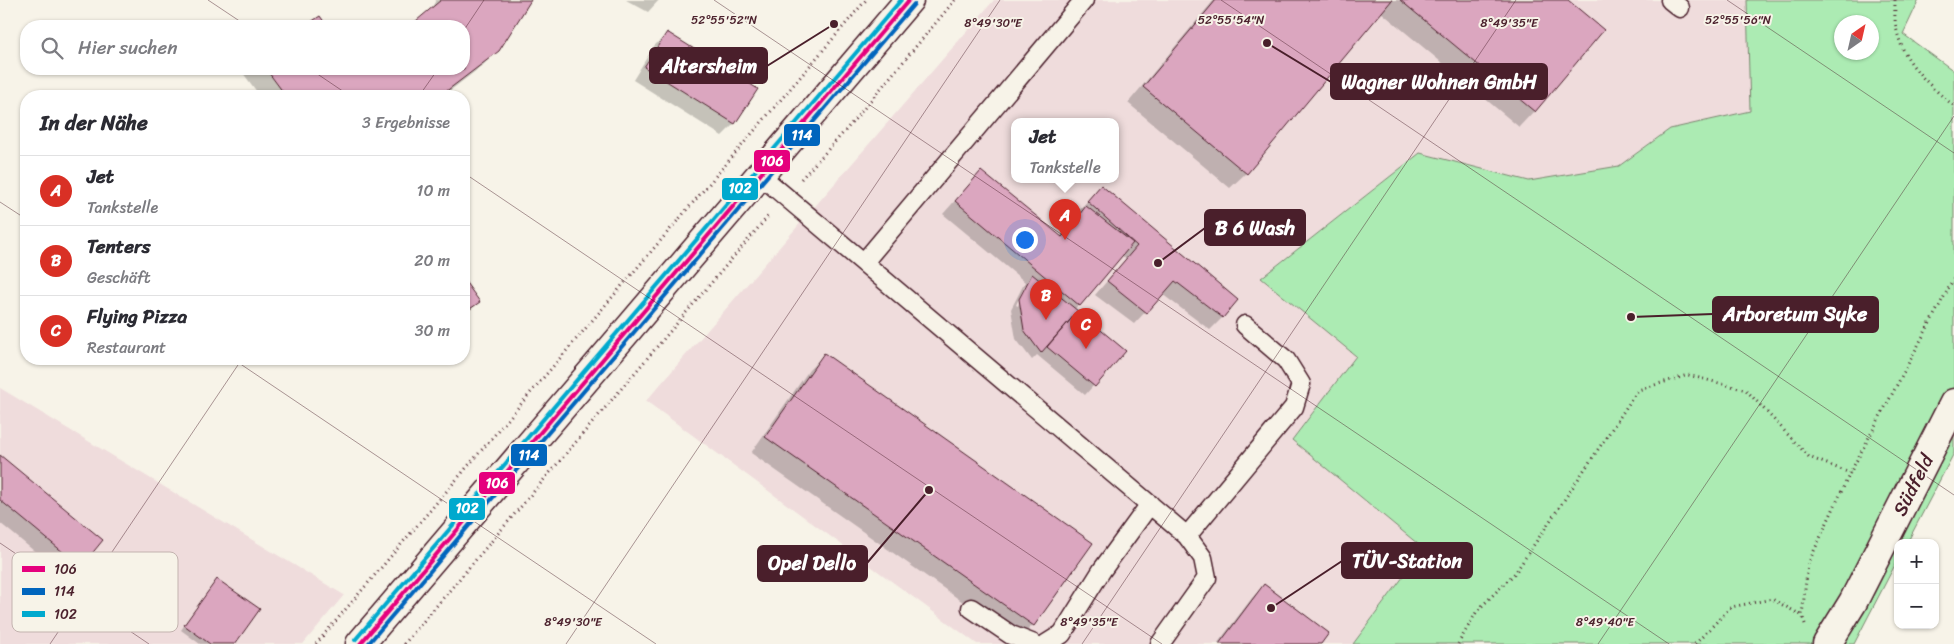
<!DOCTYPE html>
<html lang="de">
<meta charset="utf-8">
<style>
body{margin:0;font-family:Sriracha,sans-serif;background:#f2f2f3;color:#2b2b33}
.controls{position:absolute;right:15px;bottom:15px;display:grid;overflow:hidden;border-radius:10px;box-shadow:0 1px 4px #0004}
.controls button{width:45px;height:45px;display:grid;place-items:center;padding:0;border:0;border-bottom:1px solid #e1e1e2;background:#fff;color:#2b2b33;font:25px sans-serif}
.compass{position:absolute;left:1834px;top:15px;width:45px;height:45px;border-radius:50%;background:#fff;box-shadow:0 1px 4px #0004;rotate:34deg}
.you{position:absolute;left:1024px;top:239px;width:18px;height:18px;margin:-12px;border:4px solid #fff;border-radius:50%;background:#1a73e8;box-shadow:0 0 0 8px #1a73e833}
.badge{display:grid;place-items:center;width:32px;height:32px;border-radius:50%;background:#d93025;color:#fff;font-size:16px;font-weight:700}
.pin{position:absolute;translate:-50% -41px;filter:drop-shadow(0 1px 2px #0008)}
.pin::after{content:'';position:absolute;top:26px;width:18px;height:15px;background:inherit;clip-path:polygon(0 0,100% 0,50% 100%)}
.popup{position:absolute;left:1011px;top:118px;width:108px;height:65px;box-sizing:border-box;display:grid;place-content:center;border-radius:10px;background:#fff;filter:drop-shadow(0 1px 4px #0005);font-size:16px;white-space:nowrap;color:#7c7c81}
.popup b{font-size:19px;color:#2b2b33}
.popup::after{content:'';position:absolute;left:50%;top:100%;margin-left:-10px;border:10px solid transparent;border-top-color:#fff}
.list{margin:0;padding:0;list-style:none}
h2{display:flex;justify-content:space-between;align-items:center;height:65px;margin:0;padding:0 20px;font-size:21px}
h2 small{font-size:16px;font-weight:400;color:#7c7c81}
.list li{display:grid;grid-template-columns:32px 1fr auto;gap:15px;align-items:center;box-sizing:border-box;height:70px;padding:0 20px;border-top:1px solid #e1e1e2}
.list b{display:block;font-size:19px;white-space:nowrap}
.list p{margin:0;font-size:16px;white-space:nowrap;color:#7c7c81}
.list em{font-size:16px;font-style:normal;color:#7c7c81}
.icon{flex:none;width:28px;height:28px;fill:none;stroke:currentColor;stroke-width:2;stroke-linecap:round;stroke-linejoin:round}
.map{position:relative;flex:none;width:1954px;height:644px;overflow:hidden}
.search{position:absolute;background:#fff;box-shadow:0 1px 4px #0004;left:20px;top:20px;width:450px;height:55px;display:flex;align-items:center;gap:12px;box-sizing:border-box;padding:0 18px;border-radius:20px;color:#7c7c81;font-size:19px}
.panel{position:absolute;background:#fff;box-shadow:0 1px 4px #0004;left:20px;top:90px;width:450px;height:275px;border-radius:20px}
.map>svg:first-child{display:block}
.built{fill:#efdcdc;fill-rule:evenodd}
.green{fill:#acebb3;stroke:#7b856f;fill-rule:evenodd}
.shadow{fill:#0003;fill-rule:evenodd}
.building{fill:#dba6bf;stroke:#4a1f2b}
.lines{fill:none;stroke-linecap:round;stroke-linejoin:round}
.lane-casing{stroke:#4a1f2b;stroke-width:21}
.street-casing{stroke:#4a1f2b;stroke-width:31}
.primary-casing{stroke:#4a1f2b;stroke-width:31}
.path{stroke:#4a1f2b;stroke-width:3;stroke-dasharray:1 4;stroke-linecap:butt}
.lane{stroke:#f7f3e8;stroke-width:18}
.street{stroke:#f7f3e8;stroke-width:28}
.primary{stroke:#f7f3e8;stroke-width:28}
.bus-1-casing{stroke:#f7f3e8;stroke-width:8}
.bus-2-casing{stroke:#f7f3e8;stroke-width:8}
.bus-3-casing{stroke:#f7f3e8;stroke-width:8}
.bus-1{stroke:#e5007d;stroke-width:4}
.bus-2{stroke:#0065bd;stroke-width:4}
.bus-3{stroke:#00a9ce;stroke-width:4}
.ticks{fill:none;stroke:#4a1f2b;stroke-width:1;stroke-opacity:0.45}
.labels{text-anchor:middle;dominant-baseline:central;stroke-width:4;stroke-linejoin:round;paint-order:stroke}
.street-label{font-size:19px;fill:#4a1f2b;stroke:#f7f3e8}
.key{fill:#f7f3e8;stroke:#c3b3af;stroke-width:1}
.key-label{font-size:14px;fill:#4a1f2b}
.ticks-label{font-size:12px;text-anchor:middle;fill:#4a1f2b;stroke:#f7f3e8;stroke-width:4;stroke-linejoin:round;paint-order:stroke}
.leader{fill:none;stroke:#4a1f2b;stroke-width:2}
.callout-dot{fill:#4a1f2b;stroke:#f7f3e8;stroke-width:2}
.callout{fill:#4a1f2b;stroke:#4a1f2b;stroke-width:2}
.callout-label{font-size:20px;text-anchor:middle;font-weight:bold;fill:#fff}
.line-badge{stroke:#f7f3e8;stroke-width:2}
.badge-label{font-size:14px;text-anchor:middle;font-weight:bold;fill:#fff}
</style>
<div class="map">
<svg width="1954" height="644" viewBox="0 0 1954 644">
<rect width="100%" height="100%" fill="#f7f3e8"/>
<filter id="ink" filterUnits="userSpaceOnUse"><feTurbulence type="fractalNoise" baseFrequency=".02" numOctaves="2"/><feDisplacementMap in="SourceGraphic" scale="10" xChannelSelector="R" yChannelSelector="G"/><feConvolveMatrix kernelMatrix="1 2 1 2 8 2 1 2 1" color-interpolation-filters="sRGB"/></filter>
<g filter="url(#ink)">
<!-- built -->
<path class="built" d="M994,0H1747L1750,111L1670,129L1619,166L1529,181L1420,153L1262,277L1356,356L1292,440L1424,549L1353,644H977L646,401ZM1015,121H1115V179H1015Z
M0,388L344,595L303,644H0Z"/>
<!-- green -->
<path class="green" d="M1747,0H1919L1903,34L1954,71V453L1907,543H1898V559L1854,644H1353L1424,549L1292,440L1356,356L1261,278L1420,153L1529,181L1619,166L1670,129L1750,111ZM1842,22H1872V52H1842Z"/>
<!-- shadow -->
<path class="shadow" d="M436,0H529L498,50L482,66L443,96H260L243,73L248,69H355L357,72L362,69H464V26H412L430,11Z
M626,0H659L648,12Z
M1214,0H1566L1602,30L1534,111L1519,127L1381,12L1246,173L1230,188L1128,103Z
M667,34L756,90L734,124L722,136L633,80L654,46Z
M969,185L1060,238L1077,216L1075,214L1101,187L1222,318L1210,330L1162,294L1134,324L1095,295L1126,259L1121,255L1074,310L1124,351L1085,395L1037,355L1032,360L1016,339L1011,309L1025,282L943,214ZM1025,285H1028L1018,306L1016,305Z
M464,282L478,302L464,316Z
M824,355L1033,625L1017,640L751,453L809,370Z
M0,457L80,566L67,578L0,523Z
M213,585L233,644H200L181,630Z
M1264,585L1319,644H1217L1252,598Z"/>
<!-- building -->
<path class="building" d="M441,0H531L499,51L440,96H286L266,69H356L357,71L360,69H464V26H410Z
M1216,0H1392L1247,174L1143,87Z
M1400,0H1568L1604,30L1535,112Z
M320,16L327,26H305Z
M667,32L758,89L735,124L644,67Z
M981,171L1062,237L1086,206L1133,243L1080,306L955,201Z
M1101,185L1238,300L1223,318L1175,281L1147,313L1107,281L1137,246L1087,201Z
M1032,274L1078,311L1041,353L1024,330L1019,299Z
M464,280L480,302L464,313Z
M1078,311L1126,351L1095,387L1047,347Z
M824,353L1093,543L1034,626L765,437Z
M0,455L103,540L81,567L0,500Z
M217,579L260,609L235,644H210L184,625Z
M1264,584L1329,633L1321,644H1219Z"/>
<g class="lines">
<defs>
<path id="lane" d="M1670,0L1680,8
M760,175L1187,536L1203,558L1207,578L1160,644
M864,262L1084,0
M1187,536L1294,407L1301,384L1286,360L1245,325
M971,608L1011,635L1034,644
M1046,644L1062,634L1102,570L1150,504"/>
<path id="street" d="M1827,644L1853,602L1954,403"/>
<path id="primary" d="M360,644L909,0"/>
</defs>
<!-- lane casing -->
<use href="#lane" class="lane-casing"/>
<!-- street casing -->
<use href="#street" class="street-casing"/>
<!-- primary casing -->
<use href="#primary" class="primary-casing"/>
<!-- path -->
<path class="path" d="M1895,0C1895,10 1894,21 1897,31C1904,64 1929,85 1954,106
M801,179L845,131L955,0
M1805,624L1802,615L1808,564L1850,473L1954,278
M316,644L866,0
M404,644L770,214
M1458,644L1477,611L1515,573L1638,390L1688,375L1746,390L1809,457L1850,473
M1695,644L1731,607L1772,599L1801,615"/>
<!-- lane -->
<use href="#lane" class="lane"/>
<!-- street -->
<use href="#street" class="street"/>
<!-- primary -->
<use href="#primary" class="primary"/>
<defs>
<path id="bus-1" d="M360,644L909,0"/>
<path id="bus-2" d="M368,644L914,4"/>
<path id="bus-3" d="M355,640L901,0"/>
</defs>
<!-- bus-1 casing -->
<use href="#bus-1" class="bus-1-casing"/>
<!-- bus-2 casing -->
<use href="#bus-2" class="bus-2-casing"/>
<!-- bus-3 casing -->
<use href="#bus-3" class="bus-3-casing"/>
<!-- bus-1 -->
<use href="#bus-1" class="bus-1"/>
<!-- bus-2 -->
<use href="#bus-2" class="bus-2"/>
<!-- bus-3 -->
<use href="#bus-3" class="bus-3"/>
</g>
</g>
<!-- ticks -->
<path class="ticks" d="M208,0L247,26M714,0L1669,644M1221,0L1954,495M1727,0L1954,153M464,30L484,0M310,69L350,96M419,96L438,69M464,173L1162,644M0,202L26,219M233,359L656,644M0,543L149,644M50,644L242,359M566,644L1000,0M1082,644L1516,0M1598,644L1954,116"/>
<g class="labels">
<!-- street labels -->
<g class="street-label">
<text transform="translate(1913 485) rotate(-63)">Südfeld</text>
</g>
</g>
<!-- legend -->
<rect x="12" y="552" width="166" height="80" rx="8" class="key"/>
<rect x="22" y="566" width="23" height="6" fill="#e5007d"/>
<rect x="22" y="588" width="23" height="7" fill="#0065bd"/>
<rect x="22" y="611" width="23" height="6" fill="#00a9ce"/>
<g class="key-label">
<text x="54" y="574">106</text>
<text x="54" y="596">114</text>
<text x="54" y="619">102</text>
</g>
<g class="ticks-label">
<text x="724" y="24">52°55'52"N</text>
<text x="1231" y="24">52°55'54"N</text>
<text x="1738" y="24">52°55'56"N</text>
<text x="1509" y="27">8°49'35"E</text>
<text x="993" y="27">8°49'30"E</text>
<text x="573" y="626">8°49'30"E</text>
<text x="1089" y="626">8°49'35"E</text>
<text x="1605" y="626">8°49'40"E</text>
</g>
<!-- callouts -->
<path class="leader" d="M834 24L767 66M1267 43L1331 82M1158 263L1205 228M1631 317L1713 314M1271 608L1342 561M929 490L867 563"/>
<g class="callout-dot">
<circle cx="834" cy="24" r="5"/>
<circle cx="1267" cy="43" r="5"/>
<circle cx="1158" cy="263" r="5"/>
<circle cx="1631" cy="317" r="5"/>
<circle cx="1271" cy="608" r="5"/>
<circle cx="929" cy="490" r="5"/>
</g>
<g class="callout">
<rect x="650" y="48" width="117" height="35" rx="5"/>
<rect x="1331" y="64" width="216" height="35" rx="5"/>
<rect x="1205" y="210" width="100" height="35" rx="5"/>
<rect x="1713" y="297" width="165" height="35" rx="5"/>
<rect x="1342" y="543" width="130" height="35" rx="5"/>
<rect x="758" y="546" width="109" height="35" rx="5"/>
</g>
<g class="callout-label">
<text x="709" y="73">Altersheim</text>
<text x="1439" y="89">Wagner Wohnen GmbH</text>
<text x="1255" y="235">B 6 Wash</text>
<text x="1795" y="321">Arboretum Syke</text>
<text x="1407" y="568">TÜV-Station</text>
<text x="812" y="570">Opel Dello</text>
</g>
<g class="line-badge">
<rect x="783" y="123" width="38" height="24" rx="5" fill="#0065bd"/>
<rect x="753" y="149" width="38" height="24" rx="5" fill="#e5007d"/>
<rect x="721" y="177" width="38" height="24" rx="5" fill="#00a9ce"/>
<rect x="510" y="443" width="38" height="24" rx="5" fill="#0065bd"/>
<rect x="478" y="471" width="38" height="24" rx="5" fill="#e5007d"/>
<rect x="448" y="497" width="38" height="24" rx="5" fill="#00a9ce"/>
</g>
<g class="badge-label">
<text x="802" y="140">114</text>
<text x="772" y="166">106</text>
<text x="740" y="193">102</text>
<text x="529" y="460">114</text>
<text x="497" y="488">106</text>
<text x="467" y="513">102</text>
</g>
</svg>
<div class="controls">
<button>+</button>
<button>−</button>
</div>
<svg class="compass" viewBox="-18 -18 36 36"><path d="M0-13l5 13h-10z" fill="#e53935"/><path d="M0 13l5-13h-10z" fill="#7c7c81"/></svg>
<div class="you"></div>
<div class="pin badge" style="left:1065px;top:240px">A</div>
<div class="popup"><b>Jet</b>Tankstelle</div>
<div class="pin badge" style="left:1046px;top:320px">B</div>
<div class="pin badge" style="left:1086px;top:349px">C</div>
<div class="search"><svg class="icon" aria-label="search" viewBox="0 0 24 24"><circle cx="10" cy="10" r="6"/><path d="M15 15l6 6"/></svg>Hier suchen</div>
<section class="panel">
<h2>In der Nähe<small>3 Ergebnisse</small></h2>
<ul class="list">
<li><span class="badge">A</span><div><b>Jet</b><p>Tankstelle</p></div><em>10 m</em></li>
<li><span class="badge">B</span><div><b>Tenters</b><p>Geschäft</p></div><em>20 m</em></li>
<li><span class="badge">C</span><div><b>Flying Pizza</b><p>Restaurant</p></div><em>30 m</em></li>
</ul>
</section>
</div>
